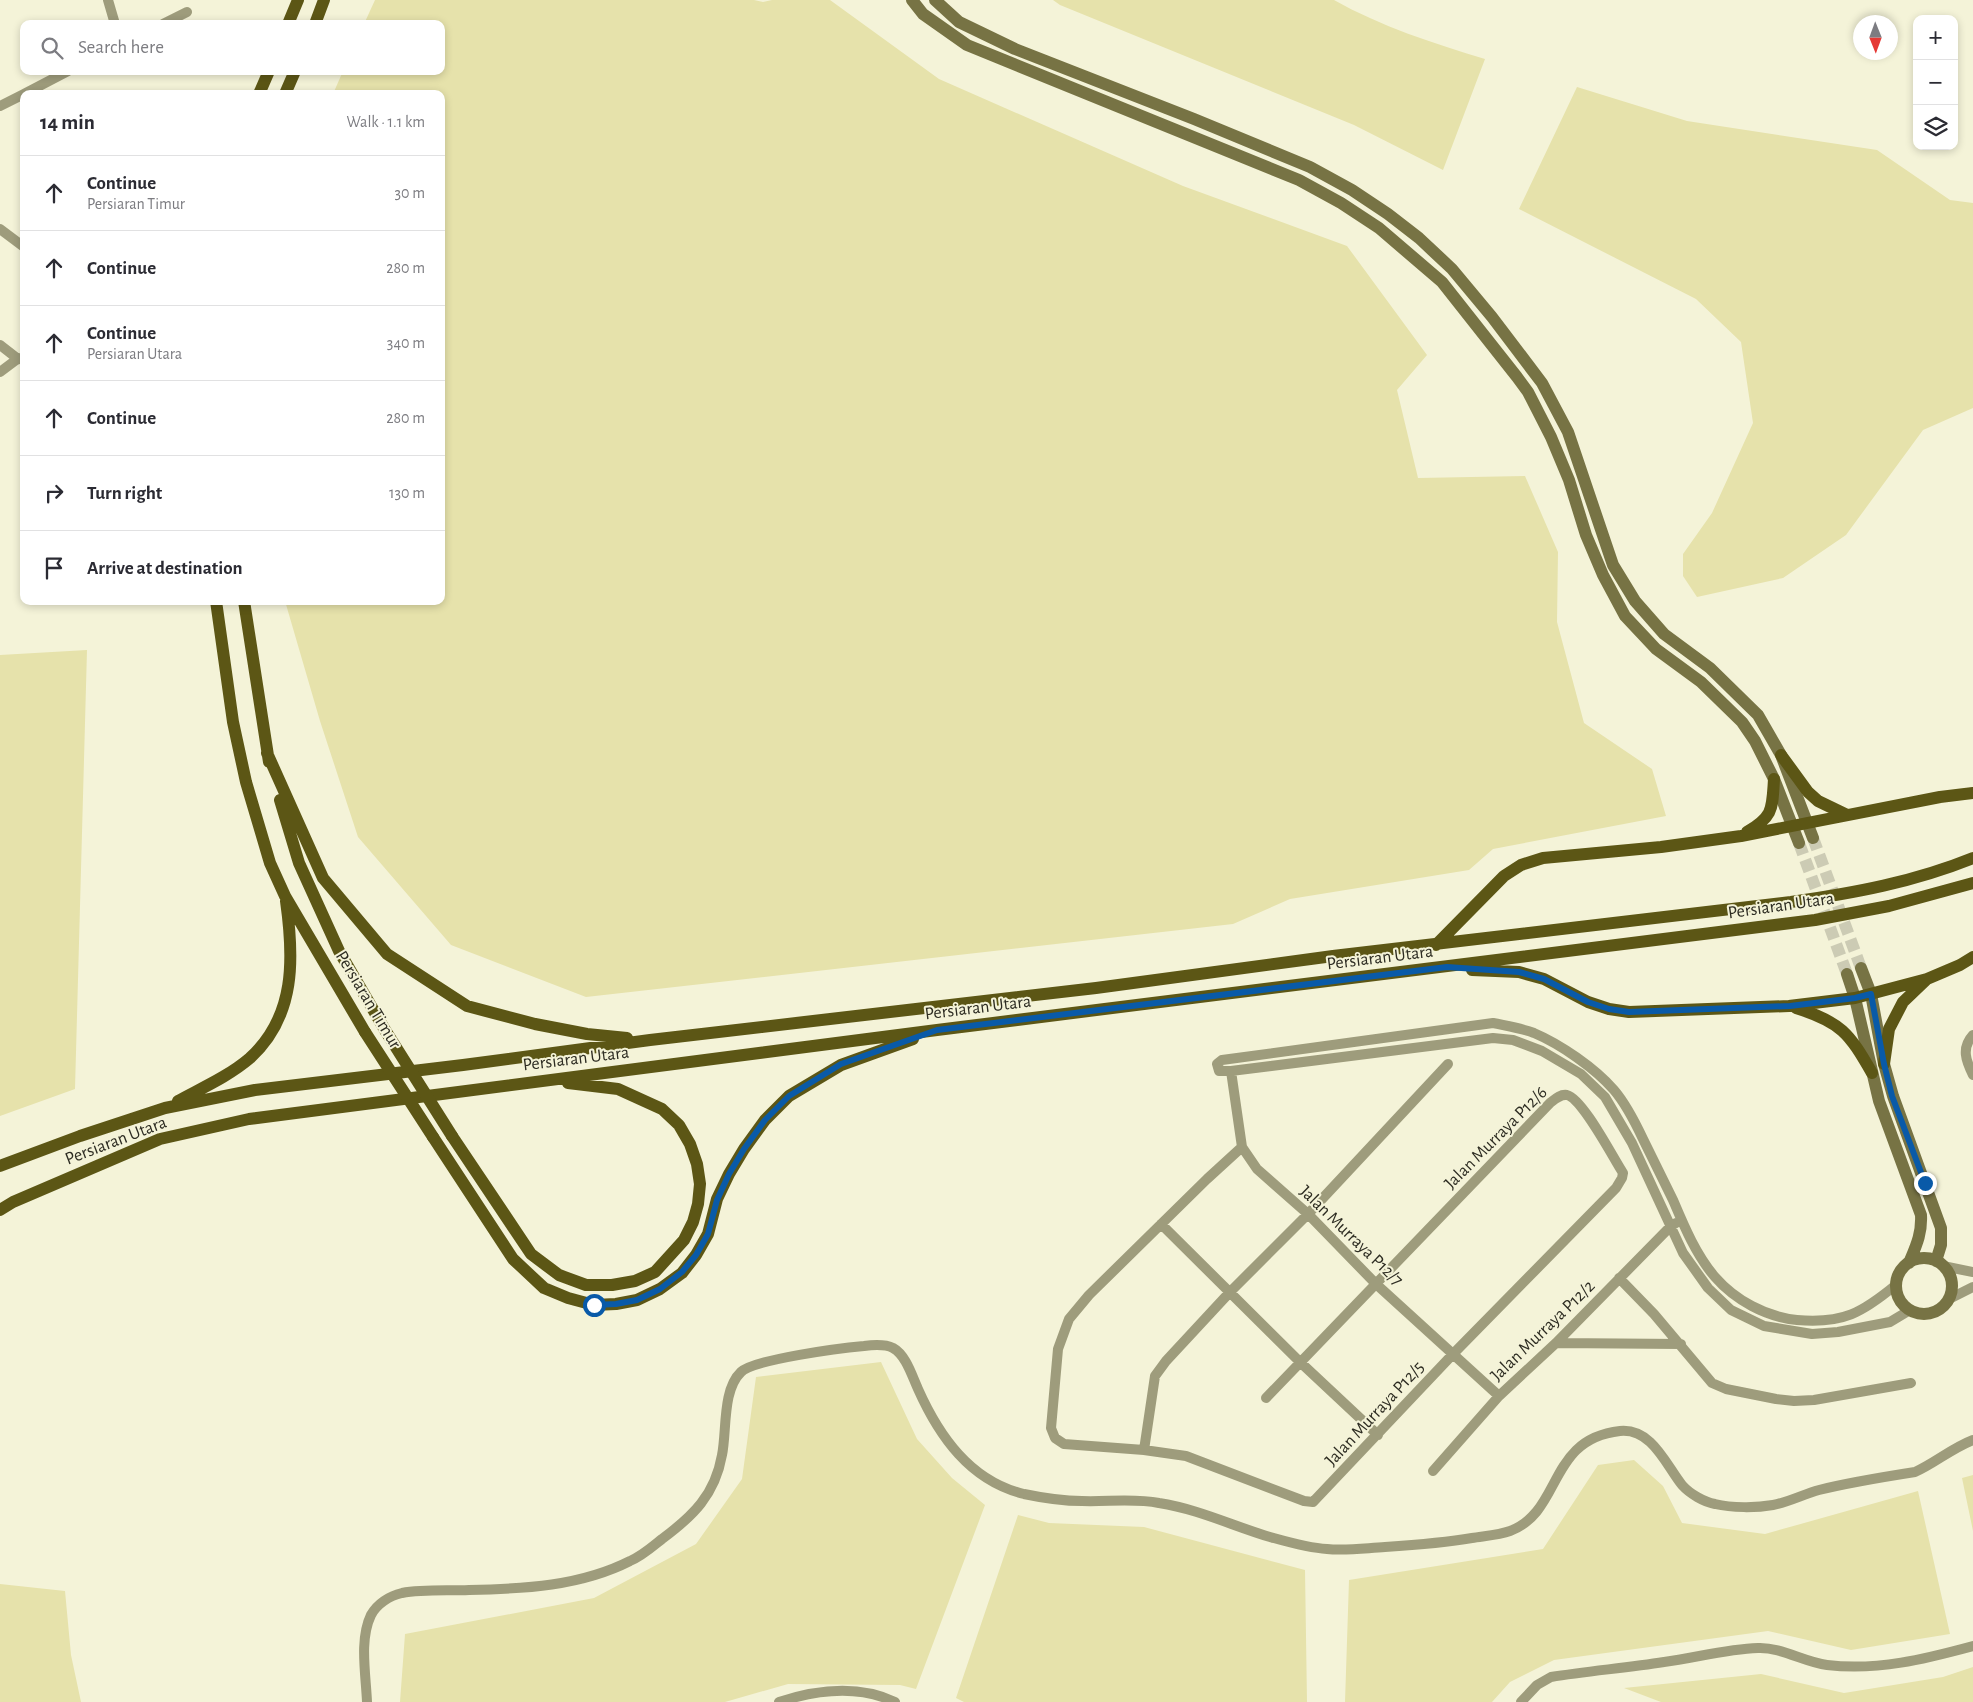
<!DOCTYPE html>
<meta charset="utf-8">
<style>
body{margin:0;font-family:"Alegreya Sans",sans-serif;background:#f7f7f7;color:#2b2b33}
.controls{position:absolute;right:15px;top:15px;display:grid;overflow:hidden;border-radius:10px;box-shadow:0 2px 8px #0003}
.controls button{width:45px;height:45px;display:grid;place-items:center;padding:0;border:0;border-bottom:1px solid #e1e1e2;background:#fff;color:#2b2b33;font:25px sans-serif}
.compass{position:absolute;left:1853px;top:15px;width:45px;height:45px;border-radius:50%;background:#fff;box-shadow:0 2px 8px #0003;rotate:179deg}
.stop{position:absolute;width:15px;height:15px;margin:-11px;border:4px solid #095aa8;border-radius:50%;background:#fff}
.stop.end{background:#095aa8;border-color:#fff;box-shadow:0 1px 5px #0008}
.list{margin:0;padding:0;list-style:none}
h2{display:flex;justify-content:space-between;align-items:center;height:65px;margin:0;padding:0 20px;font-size:21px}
h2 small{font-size:16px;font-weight:400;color:#7c7c81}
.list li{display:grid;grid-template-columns:32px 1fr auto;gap:15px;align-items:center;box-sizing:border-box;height:75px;padding:0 20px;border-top:1px solid #e1e1e2}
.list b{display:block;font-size:19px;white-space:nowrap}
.list p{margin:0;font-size:16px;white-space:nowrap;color:#7c7c81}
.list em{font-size:16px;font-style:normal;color:#7c7c81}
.icon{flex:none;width:28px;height:28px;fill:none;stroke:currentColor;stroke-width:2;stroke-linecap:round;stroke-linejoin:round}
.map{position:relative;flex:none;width:1973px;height:1702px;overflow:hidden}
.search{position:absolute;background:#fff;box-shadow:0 2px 8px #0003;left:20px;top:20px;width:425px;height:55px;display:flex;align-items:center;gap:12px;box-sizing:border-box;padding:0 18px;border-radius:10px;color:#7c7c81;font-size:19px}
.panel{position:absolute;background:#fff;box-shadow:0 2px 8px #0003;left:20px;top:90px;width:425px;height:515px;border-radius:10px}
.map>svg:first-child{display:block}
.green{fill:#e6e2ab}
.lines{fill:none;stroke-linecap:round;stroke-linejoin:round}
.secondary-tunnel{stroke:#cccbb4;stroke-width:12;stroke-dasharray:12 6;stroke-linecap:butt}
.street{stroke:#9e9c7c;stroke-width:10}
.secondary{stroke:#777344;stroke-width:12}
.primary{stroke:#5c5615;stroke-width:12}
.primary-bridge{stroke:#5c5615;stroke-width:12}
.route{stroke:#095aa8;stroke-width:6}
.labels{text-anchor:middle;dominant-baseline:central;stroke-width:4;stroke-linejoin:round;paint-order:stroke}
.street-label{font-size:18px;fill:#2d2c22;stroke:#f4f3d8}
</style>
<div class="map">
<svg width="1973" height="1702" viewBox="0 0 1973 1702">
<rect width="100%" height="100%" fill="#f4f3d8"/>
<!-- green -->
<path class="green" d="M375,0H754L763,2L772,0H830L939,79L1183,186L1347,246L1427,355L1397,390L1418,478L1525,476L1558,552L1557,622L1584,723L1652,769L1666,816L1493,849L1469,870L1290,899L1233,924L586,997L451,945L358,837L320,721L285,601H441V94H333L343,71H441V24H364Z
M1053,0H1334C1380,26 1435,44 1485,59L1443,170L1354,125L1060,5Z
M1577,87L1687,121L1877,150L1950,200L1973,203V408L1923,430L1846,535L1783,578L1697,597L1683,576V554L1712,513L1753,423L1741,342L1696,299L1519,209Z
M87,650L75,1089L0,1116V655Z
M881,1362L917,1439L952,1478L985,1505L916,1689L900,1685L788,1684L725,1702H400L405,1634L594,1598L696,1544L742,1479L756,1377Z
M1634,1460L1663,1486L1682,1523L1765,1534L1918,1491L1950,1634L1851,1650L1768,1631L1554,1660L1510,1682L1492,1702H1345L1349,1580L1543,1549L1598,1465Z
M1973,1475V1531L1962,1478Z
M1018,1515L1049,1523L1144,1527L1305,1570L1307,1702H964L956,1698Z
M0,1584L65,1591L71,1655L81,1702H0Z
M1973,1667V1702H1661L1624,1688L1761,1674L1844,1693L1943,1677Z"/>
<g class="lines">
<!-- secondary-tunnel -->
<path class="secondary-tunnel" d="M1813,838L1861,968
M1799,843L1847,974"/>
<!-- street -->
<path class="street" d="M108,0L115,24
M163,24L187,12
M24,94L68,71
M0,106L24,94
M0,229L24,247
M0,345L18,359
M0,372L16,360L24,357
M1973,1035C1961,1048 1966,1061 1973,1075
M1231,1071L1242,1147L1257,1169L1308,1214L1376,1284L1499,1396
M1242,1147L1207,1179L1089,1295L1069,1319L1058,1349L1051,1428L1055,1438L1064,1444L1144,1450L1186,1456L1304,1501L1313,1502L1454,1353L1616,1188L1622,1178L1623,1173C1613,1158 1583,1099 1567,1095C1560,1094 1555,1099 1550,1103L1266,1398
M1161,1224L1300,1362L1378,1435
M1943,1266L1973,1272
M1619,1278L1654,1314L1712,1383L1726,1389L1776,1399L1794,1401L1814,1400L1911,1383
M1897,1284C1862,1313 1843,1324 1797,1320C1766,1317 1735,1300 1715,1277C1696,1255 1684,1226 1673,1200C1663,1180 1653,1159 1643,1139C1635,1122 1626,1104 1614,1090C1595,1068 1560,1044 1534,1033C1521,1028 1507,1026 1493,1023L1222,1060L1217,1064L1219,1071H1231L1493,1038L1513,1040L1542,1051L1581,1074L1605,1097L1632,1143L1683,1253L1708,1288L1731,1310L1764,1326L1812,1334L1838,1332L1890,1322L1910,1310
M1949,1299L1973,1287
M1556,1343L1681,1344
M1144,1450L1155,1376L1166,1361L1230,1292L1308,1214L1448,1064
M1433,1471L1499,1396L1556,1343L1671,1226L1676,1223
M367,1702C366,1675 359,1640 371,1615C377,1604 389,1596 402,1593C423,1589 448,1591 469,1590C524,1589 581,1586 630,1561C642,1556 652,1547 662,1539C693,1516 715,1495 722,1455C727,1431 722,1390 741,1372C755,1359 842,1348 864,1346C872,1345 885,1344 893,1348C906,1355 912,1376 918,1389C939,1436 970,1481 1024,1494C1043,1498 1062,1501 1082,1501C1107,1502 1134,1498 1159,1503C1198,1509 1233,1526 1270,1537C1288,1542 1308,1548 1327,1549C1346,1551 1366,1548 1385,1547C1415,1545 1443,1543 1472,1538C1484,1536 1499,1535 1510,1531C1563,1511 1547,1439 1620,1431C1652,1428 1666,1465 1682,1485C1690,1494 1704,1502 1715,1504C1732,1508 1756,1508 1773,1505C1789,1502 1804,1494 1819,1490C1851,1482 1883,1477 1915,1472C1935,1463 1952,1448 1973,1440
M779,1702C816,1690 859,1685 895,1702
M1521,1702L1537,1685L1551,1677C1588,1671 1626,1668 1664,1662C1695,1658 1726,1649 1758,1648C1781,1647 1804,1662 1827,1665C1878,1671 1925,1659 1973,1646"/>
<!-- secondary -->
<path class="secondary" d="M912,0L923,14L967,45L1299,180L1341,203L1379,228L1442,282L1517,377L1528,392L1551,437L1569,480L1586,535L1603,575L1625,616L1656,649L1701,682L1742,722L1755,741L1774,779L1799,843
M935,0L959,22L1015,49L1194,119L1310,167L1352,190L1388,214L1419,238L1452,269L1492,317L1542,383L1568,432L1613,565L1635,601L1664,634L1710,668L1758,715L1781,755L1813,838
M1861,968L1871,994L1884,1064L1893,1096L1941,1228V1245L1936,1261
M1847,974L1855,998L1879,1101L1921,1215C1922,1234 1916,1246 1909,1263
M1896 1286a28 28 0 1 1 56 0a28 28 0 1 1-56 0Z"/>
<!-- primary -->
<path class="primary" d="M288,24L298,0
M315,24L324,0
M259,94L269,71
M285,94L295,71
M216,601L233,722L246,782L270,863L285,896L365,1032
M244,601L269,762
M267,753L323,878L387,954L467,1006L535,1024L587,1034L627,1038
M1781,755L1808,792L1818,801L1847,815
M280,800L299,863L339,951L385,1030
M1747,832C1774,816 1772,809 1774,779
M1436,945L1504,876L1521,865L1543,858L1661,847L1741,836L1940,797L1973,793
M1472,970L1519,972L1544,979L1588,1002L1609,1009L1629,1012L1789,1006L1855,998L1927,979L1960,965L1973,957
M1796,1008C1841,1022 1849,1033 1872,1073
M1884,1064L1889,1029L1903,1002L1926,980
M178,1101C202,1088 229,1076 250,1058C296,1016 294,958 286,901
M452,1136L531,1254L559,1275L586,1285H612L635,1281L655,1272L684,1240L693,1222L698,1204L700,1184L697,1164L690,1144L679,1125L662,1109L618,1089L568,1083
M433,1137L513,1259L544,1288L568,1298L594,1305L616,1304L637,1300L660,1289L682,1273L696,1255L708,1234L717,1199L729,1174L744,1149L765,1120L789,1096L841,1065L913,1039
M0,1166L80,1136L165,1108L255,1090L463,1065L650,1040L1096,988L1333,956L1791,902C1854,893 1914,882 1973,858
M0,1210L13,1202L160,1139L249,1119L937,1030L1815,920L1889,906L1973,883"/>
<!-- primary-bridge -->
<path class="primary-bridge" d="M385,1030L452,1136
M365,1032L433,1137"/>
</g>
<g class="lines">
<!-- route -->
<path class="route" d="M594,1305L616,1304L637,1300L660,1289L682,1272L696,1255L708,1234L717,1200L729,1174L744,1149L765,1120L789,1096L841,1064L937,1030L1447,967L1519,972L1544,979L1588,1002L1609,1009L1629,1012L1790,1006L1855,998L1871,994L1884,1064L1892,1096L1925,1183"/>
</g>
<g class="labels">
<!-- street labels -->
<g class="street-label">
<text transform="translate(1781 906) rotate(-8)">Persiaran Utara</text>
<text transform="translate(1380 958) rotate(-7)">Persiaran Utara</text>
<text transform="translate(368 1000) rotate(59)">Persiaran Timur</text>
<text transform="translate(978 1008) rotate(-7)">Persiaran Utara</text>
<text transform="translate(576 1059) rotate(-7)">Persiaran Utara</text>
<text transform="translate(1496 1138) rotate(-45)">Jalan Murraya P12/6</text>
<text transform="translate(116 1141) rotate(-21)">Persiaran Utara</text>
<text transform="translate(1351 1236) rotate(44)">Jalan Murraya P12/7</text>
<text transform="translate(1543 1331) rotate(-44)">Jalan Murraya P12/2</text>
<text transform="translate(1375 1414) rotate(-47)">Jalan Murraya P12/5</text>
</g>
</g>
</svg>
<div class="controls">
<button>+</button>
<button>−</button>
<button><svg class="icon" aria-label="layers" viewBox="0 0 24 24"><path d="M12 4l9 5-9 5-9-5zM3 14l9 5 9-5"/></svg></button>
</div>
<svg class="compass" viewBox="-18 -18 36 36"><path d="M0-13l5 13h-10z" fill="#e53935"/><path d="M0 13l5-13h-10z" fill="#7c7c81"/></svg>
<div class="stop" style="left:594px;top:1305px"></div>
<div class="stop end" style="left:1925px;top:1183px"></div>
<div class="search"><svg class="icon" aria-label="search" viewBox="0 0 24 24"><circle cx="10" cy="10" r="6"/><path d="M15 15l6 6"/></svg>Search here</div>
<section class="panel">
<h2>14 min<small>Walk · 1.1 km</small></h2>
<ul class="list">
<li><svg class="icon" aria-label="ahead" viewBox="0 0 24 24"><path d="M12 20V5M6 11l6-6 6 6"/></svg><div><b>Continue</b><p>Persiaran Timur</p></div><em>30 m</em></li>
<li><svg class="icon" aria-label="ahead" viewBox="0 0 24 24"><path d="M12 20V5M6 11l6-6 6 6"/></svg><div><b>Continue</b></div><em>280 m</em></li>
<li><svg class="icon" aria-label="ahead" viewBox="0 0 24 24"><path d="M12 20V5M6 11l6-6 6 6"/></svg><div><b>Continue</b><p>Persiaran Utara</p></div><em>340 m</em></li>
<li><svg class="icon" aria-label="ahead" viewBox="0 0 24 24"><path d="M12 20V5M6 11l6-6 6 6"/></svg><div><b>Continue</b></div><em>280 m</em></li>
<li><svg class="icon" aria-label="right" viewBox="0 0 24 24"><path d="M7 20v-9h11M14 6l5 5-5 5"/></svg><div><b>Turn right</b></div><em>130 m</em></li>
<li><svg class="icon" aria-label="arrive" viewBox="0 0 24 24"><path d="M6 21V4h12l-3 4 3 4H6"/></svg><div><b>Arrive at destination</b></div></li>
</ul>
</section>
</div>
